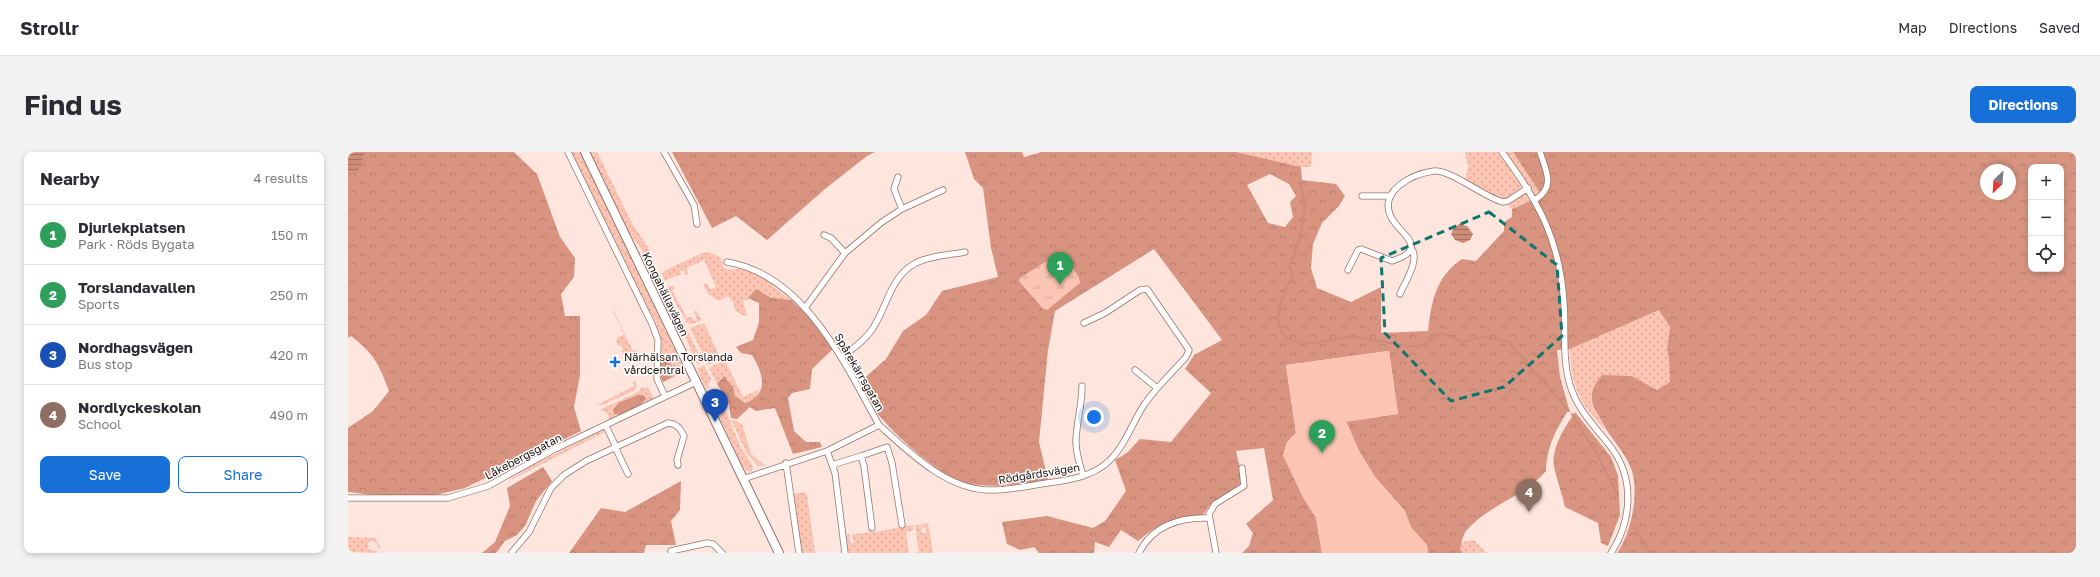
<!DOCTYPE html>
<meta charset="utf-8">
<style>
body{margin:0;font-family:"Golos Text",sans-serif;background:#f2f2f3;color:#2b2b33}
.controls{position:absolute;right:12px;top:12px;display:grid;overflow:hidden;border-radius:8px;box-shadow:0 2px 6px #0003}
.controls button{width:36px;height:36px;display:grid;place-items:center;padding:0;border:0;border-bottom:1px solid #e1e1e2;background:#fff;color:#2b2b33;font:20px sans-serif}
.compass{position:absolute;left:1632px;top:12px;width:36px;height:36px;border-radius:50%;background:#fff;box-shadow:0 2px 6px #0003;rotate:205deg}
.you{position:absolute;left:746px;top:265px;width:14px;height:14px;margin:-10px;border:3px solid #fff;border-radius:50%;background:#1a73e8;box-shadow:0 0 0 6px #1a73e833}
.badge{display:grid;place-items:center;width:26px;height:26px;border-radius:50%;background:#176fd8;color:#fff;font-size:13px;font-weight:700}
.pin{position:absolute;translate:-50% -33px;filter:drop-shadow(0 1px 2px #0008)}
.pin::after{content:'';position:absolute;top:21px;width:14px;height:12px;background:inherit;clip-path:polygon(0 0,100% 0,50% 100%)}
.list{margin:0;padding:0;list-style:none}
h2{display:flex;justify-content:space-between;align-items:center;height:52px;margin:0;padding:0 16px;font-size:17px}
h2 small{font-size:13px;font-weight:400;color:#7c7c81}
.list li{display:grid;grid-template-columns:26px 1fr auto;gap:12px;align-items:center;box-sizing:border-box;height:60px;padding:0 16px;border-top:1px solid #e1e1e2}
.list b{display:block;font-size:15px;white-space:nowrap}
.list p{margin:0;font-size:13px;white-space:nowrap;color:#7c7c81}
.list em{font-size:13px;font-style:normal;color:#7c7c81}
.actions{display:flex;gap:8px;padding:12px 16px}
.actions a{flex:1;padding:9px 0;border:1px solid #176fd8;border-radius:8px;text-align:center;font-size:14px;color:#176fd8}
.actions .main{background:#176fd8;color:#fff}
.icon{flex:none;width:22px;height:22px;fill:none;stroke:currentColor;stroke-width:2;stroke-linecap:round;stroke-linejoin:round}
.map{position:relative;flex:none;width:1728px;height:401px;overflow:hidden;border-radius:8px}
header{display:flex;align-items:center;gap:24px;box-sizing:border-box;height:56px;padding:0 20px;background:#fff;border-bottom:1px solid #e1e1e2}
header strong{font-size:19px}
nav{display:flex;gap:22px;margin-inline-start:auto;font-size:14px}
.intro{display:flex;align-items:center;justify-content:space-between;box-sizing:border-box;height:96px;padding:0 24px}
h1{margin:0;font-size:28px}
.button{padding:10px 18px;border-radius:8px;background:#176fd8;color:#fff;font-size:14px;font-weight:700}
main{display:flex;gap:24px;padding:0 24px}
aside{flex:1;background:#fff;border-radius:8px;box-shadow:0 2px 6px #0003}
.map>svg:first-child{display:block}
.grass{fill:url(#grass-dots)}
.forest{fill:url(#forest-crowns);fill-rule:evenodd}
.park{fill:url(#park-tufts)}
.pitch{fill:#fcc4b3}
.water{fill:url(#water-rules)}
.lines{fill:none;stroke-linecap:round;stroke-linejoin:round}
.stream{stroke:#ce8b77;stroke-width:2}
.street-casing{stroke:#947267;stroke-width:7}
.secondary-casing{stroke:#947267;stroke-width:10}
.street{stroke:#fff;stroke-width:5.5}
.secondary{stroke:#fff;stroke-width:8}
.marked{fill:none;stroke:#0f766e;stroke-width:3;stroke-dasharray:8 5;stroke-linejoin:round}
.poi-dot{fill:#176fd8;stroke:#fff;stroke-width:1.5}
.labels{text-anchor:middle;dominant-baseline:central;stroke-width:3;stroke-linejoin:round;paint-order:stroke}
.street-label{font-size:11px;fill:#1a0d09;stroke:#fff}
.poi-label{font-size:11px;fill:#1a0d09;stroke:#fff;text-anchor:start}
</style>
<header>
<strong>Strollr</strong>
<nav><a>Map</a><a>Directions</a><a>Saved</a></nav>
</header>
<div class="intro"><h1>Find us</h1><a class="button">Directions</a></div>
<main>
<aside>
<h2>Nearby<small>4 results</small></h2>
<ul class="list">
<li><span class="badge" style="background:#2e9e5b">1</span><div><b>Djurlekplatsen</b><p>Park · Röds Bygata</p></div><em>150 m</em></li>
<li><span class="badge" style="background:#2e9e5b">2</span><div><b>Torslandavallen</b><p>Sports</p></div><em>250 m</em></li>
<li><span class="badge" style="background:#1a4fb4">3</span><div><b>Nordhagsvägen</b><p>Bus stop</p></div><em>420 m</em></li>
<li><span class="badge" style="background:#8d6e63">4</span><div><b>Nordlyckeskolan</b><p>School</p></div><em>490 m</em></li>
</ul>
<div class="actions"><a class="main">Save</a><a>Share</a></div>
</aside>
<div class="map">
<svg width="1728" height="401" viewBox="0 0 1728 401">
<defs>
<pattern id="grass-dots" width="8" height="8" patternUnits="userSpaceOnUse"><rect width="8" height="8" fill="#fcc4b3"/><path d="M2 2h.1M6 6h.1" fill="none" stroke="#d7a799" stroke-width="1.8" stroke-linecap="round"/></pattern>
<pattern id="forest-crowns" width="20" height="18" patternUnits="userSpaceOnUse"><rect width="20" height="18" fill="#d89480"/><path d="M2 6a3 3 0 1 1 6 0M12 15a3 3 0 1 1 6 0" fill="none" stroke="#b97e6d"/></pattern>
<pattern id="park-tufts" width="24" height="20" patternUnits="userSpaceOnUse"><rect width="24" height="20" fill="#fcc4b3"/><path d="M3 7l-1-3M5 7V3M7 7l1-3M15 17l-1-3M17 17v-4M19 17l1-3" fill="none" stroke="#d7a799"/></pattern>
<pattern id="water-rules" width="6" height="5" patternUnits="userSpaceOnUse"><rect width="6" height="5" fill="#ce8b77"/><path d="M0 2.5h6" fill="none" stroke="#a67060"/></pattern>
</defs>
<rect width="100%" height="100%" fill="#fee6df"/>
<!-- grass -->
<path class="grass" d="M222,0H233L333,211L336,220L324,226L325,223L315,208L312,209L314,190L308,171L274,106Z
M242,0H249L285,73L300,95L312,126V131L305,129L298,114L294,98L281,80Z
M888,0H964L963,15H953Z
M1117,0H1165L1192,41L1180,50L1164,57L1156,49L1117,27L1120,15Z
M361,100L373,106L376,116L380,118C384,118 388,116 392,117C411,120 429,137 443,148L400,146L401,148H395L399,164H396L387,158L385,150L380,144L371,149L360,142L355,132L359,131L363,138L368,135L356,108L339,116L340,122L338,123L335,118L332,119L334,122L316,129L314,121L318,118L354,101Z
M325,134L327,136L324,138L339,166L343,165L346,169L349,168L346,160L348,158L354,168L343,172L339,171L320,138V134Z
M316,137L337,173L331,180L311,143L312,139Z
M264,158H265L285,199L289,198L288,206L286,203L284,204L285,206C278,208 276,204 273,199L275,197L273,193L270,194L268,187L276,182Z
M1311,158L1322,175L1319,197L1321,207L1322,230L1309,238L1284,224L1243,249L1258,279C1231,251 1223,235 1222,197Z
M356,171L373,207L360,213L342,176Z
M339,177L355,210L354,211L349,212L347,210L336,180Z
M377,208L395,245L412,237L407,247L397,251L387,244L385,235L379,227L373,226L369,232L361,216Z
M356,213L363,227L360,233L362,235L358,237L349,217Z
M287,229L289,234L285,239L254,253H249L286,234L285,231Z
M299,234L300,235L306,247L295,252L298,248L270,251L265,258L268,263L274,262L259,269L261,264L258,260L252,258L290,240L294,235L299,236Z
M367,238L375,252L393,296L405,314L404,320L399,319L395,315L360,241Z
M383,267L394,272L403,302L418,314H410L398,300Z
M256,278L257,280L159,330L183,314Z
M456,340L459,343L467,401H454L453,397L445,342Z
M580,371L585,401H564L571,400L567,373L573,372L574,381H578V376H575L574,372Z
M565,373L566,378L558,380L561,401H500L497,383L502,382V391H506L504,382L527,380Z
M0,385L27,386L33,396H29L30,394L29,391L23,389L20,391L21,396L19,397L29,399V401L0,400Z
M1126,388L1139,401H1115L1112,397L1114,390Z"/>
<!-- forest -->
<path class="forest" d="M0,0H166L189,22L212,85L227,106L226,125L213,142L217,164H232V223L226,255L233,279L117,336L87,343H25L0,340V276L25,259L41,239C31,212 26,202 3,184L0,186Z
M324,0H527L519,4L477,37L419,88L388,64L364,76Z
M617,0H674L676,5L694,0H888L953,15L954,28L988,32L997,44L990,55L974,71L965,92L963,116L969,136L1003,150L1033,135V181L1080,179C1084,148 1087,126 1114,107L1128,109L1156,79V70L1164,65V57L1180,50L1192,41L1165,0H1728V401H1269C1283,382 1291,343 1284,319C1278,301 1262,286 1254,270C1251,263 1244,254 1244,248C1243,237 1248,231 1254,223L1284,224L1309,238L1322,230L1321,207L1319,197L1322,175L1311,158L1222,197L1209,198L1212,225L1221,257C1208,278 1199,293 1198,319C1177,344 1139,354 1118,379C1115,383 1113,391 1112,397L1115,401H1080L1079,393L1062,375L1057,359L1027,325L1011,299L998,269L1050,262L1041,199L938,213L948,281L939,290L935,303L955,345L968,366L974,401H894L901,394L905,381L898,372L925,348L916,296L888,299L892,316L893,334L862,353L855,363C824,367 814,369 790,389L773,378L761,395L747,390L746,401H691L686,395L672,398L659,392L654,370L699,364L745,376L757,369L778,339L767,308L779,301L792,287L823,290L863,241L837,217L846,203L874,188L806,97L707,159L700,198L691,290L700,328C673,332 646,337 619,331C590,324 546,282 528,260C522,251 517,240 512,230L538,207L555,179L578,163L594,139L650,125L643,96L635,36L626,27ZM1683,15H1713V117H1683ZM1638,18H1662V42H1638ZM922,22L941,32L948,44L942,50L945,65L937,75L920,71L899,33Z
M408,137L423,146L443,148L462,166L485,197L464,217L462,237L444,241L440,246L446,279L458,290H472L474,295L445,302L427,256L408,259L402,255L389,267L383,266L381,252L369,232L376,224L385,235L387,244L397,251C422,242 415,221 404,203L393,201L388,195L405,188L411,170V151L400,146Z
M320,205C323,218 336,221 315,230L311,221L312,209Z
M290,243H295L298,246C295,255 275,265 266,262L265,258L270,251Z
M1227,260L1263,305L1270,323L1272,363L1260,394L1253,391L1250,371L1217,355C1214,342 1209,328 1206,315C1203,296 1217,275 1227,260Z
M195,315L204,329L188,349L177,374L169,383L157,389L148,401H134L147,390L162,354L159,336Z
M333,329L332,358L323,369L328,393H298L296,401H221L253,356L277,360Z"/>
<!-- park -->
<path class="park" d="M708,103C718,107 731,121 732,131L699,158L695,157L671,129L672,126Z"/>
<!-- pitch -->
<path class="pitch" d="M1041,199L1050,262L998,270L1011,299L1027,325L1057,359L1063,375L1079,393L1080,401H974L968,366L955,345L935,303L939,290L948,281L938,213Z"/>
<!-- water -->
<path class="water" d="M0,0L17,1C13,7 14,16 8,20L0,19Z
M1112,72L1119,74L1125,82L1122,88L1115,91L1107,88L1103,82L1106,75Z"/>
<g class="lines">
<!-- stream -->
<path class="stream" d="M951,31C963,52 952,90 943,111L942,117L945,124C929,151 916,192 963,191C976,190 989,185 1003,185C1016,185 1066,197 1072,194C1080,191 1087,185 1093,181L1115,190L1135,185L1161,190L1221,259
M1224,262L1249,302L1270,343
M1286,373L1292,386L1303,401"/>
<defs>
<path id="street" d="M220,0L304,172L310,188L309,227L317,244
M316,0L346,53L349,72
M1154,0C1191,50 1212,88 1216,152C1218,179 1214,206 1222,233C1230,260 1249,276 1265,298C1287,329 1283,371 1263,401
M550,25L546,37L554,57
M1014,44H1043
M1187,48C1208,35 1198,19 1192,0
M476,83L483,86L497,101
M379,110C457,123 497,212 531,273
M1000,118L1010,98L1013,97L1044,109C1084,96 1051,82 1043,65C1030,38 1065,22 1086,19C1102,17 1137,46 1155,50L1160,49L1180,36
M1052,142C1057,130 1070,111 1065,99L1062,97
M457,156L497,101L534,70L554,57L595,38
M494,205C505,196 517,189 525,176C539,155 542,126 566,112C580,104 601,103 617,100
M787,218L809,236
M734,234C734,252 729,269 728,287C727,300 732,312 735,324
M267,295L280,322
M268,295L320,271C329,272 332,276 336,284L329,308L330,313
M479,299L487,321L497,401
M513,304L539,295L544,311L554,373
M438,311L451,401
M484,313L513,304L516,314L524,376
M395,327L479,299L531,273C561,300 597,336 639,338C659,339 679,334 699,331C721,328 744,325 761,309C777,294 784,271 796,253C808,235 824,221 838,205L841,198L799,137L792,138L757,161L736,171
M0,346H100L140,334L207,297L348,230
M164,400L181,380L203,336L216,323L238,309L268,295L258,274
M324,401L323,399L359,391L365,392L374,401
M791,401C804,374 832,365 860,366
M868,401L861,362L867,352L896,334L894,316"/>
<path id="secondary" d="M237,0L431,401"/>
</defs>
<!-- street casing -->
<use href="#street" class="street-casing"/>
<!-- secondary casing -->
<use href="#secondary" class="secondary-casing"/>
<!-- street -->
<use href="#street" class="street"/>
<!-- secondary -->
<use href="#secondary" class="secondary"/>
</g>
<!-- marked area -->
<path class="marked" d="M1141,60L1209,113L1214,184L1156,235L1103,249L1037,181L1033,106Z"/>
<!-- markers -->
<path class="poi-dot" d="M265 204h4v4h4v4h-4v4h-4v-4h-4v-4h4z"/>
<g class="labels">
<!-- street labels -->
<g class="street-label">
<text transform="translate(318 142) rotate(64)">Kongahällavägen</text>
<text transform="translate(512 220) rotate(60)">Spårekärrsgatan</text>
<text transform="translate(175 304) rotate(-28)">Låkebergsgatan</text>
<text transform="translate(691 321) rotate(-9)">Rödgårdsvägen</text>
</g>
<!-- poi labels -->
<g class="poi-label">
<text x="276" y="204">Närhälsan Torslanda<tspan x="276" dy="13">vårdcentral</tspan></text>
</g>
</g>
</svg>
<div class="controls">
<button>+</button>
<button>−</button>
<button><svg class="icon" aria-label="locate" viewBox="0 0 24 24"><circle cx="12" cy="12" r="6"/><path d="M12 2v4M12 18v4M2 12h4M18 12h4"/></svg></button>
</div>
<svg class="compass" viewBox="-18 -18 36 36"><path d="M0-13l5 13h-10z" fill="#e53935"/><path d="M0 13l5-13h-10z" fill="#7c7c81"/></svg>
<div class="you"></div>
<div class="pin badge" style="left:712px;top:133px;background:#2e9e5b">1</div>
<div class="pin badge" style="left:974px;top:301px;background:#2e9e5b">2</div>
<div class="pin badge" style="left:367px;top:270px;background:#1a4fb4">3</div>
<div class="pin badge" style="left:1181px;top:360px;background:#8d6e63">4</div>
</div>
</main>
